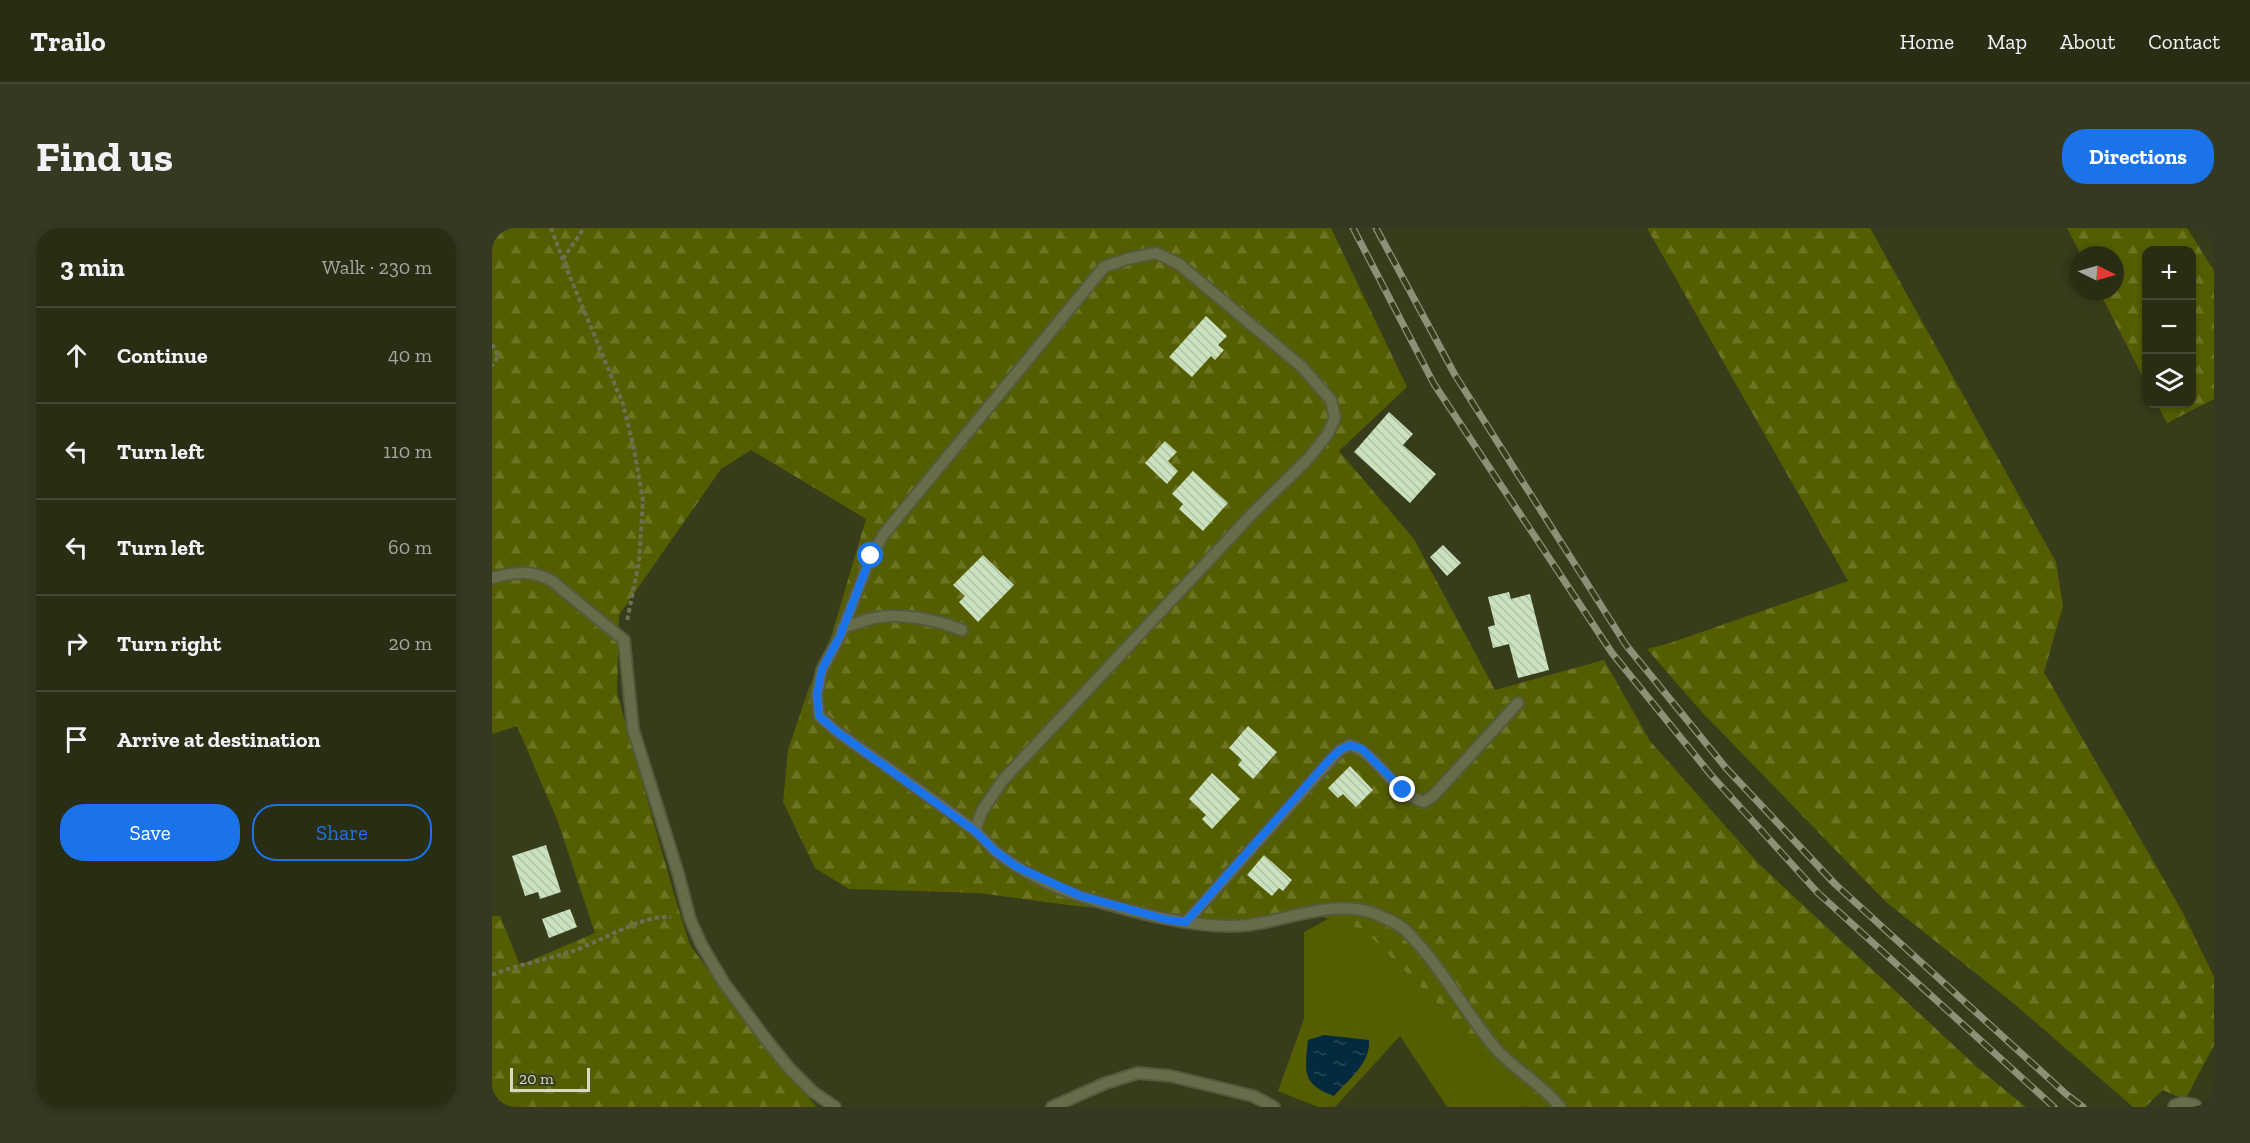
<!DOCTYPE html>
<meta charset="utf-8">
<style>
body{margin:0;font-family:"Zilla Slab",serif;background:#353922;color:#f1f3f6}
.controls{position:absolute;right:18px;top:18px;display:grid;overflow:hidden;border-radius:12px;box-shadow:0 3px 9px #0003}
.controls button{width:54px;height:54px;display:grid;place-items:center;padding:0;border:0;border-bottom:2px solid #454934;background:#292d14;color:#f1f3f6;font:30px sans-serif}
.compass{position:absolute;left:1578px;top:18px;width:54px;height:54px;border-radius:50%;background:#292d14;box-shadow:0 3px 9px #0003;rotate:95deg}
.scale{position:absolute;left:18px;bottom:15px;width:80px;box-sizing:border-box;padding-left:6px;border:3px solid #d5d9c5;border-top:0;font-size:16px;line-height:21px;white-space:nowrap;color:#d5d9c5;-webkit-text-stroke:4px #373c1b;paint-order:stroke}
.stop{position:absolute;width:18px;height:18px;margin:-14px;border:4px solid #1a73e8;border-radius:50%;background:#fff}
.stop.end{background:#1a73e8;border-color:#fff;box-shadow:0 2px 6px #0008}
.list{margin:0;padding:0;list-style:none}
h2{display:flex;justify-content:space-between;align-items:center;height:78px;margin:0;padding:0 24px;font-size:26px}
h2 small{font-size:20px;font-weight:400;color:#a5a8a0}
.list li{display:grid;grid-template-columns:39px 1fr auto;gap:18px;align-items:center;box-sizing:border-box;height:96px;padding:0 24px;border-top:2px solid #454934}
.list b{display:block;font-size:22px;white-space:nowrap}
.list em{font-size:20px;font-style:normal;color:#a5a8a0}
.actions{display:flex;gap:12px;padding:18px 24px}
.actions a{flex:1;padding:14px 0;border:2px solid #1a73e8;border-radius:24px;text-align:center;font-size:21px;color:#1a73e8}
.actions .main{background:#1a73e8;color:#fff}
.icon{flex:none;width:33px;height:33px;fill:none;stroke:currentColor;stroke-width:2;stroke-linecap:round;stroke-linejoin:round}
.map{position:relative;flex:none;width:1722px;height:879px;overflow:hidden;border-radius:24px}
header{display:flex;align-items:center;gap:36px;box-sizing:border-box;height:84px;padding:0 30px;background:#292d14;border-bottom:2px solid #454934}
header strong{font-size:28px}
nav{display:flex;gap:33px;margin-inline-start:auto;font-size:21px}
.intro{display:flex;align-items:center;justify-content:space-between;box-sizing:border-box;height:144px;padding:0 36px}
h1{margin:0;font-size:42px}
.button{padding:15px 27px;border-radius:24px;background:#1a73e8;color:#fff;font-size:21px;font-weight:700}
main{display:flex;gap:36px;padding:0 36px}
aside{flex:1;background:#292d14;border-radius:24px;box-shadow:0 3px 9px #0003}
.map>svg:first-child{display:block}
.green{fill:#545e00}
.forest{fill:url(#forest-firs)}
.water{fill:url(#water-ripples)}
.building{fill:url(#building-back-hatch)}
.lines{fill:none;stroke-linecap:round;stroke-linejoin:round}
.service-casing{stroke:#555a3c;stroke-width:14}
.minor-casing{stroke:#555a3c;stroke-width:18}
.path{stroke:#6b6f53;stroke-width:4;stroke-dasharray:4.5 3;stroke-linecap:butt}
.service{stroke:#676d4b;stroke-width:10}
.minor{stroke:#676d4b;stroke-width:15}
.rail-casing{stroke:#8c9177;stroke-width:7}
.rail{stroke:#373c1b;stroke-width:4.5;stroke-dasharray:14;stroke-linecap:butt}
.route{stroke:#1a73e8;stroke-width:8}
</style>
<header>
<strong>Trailo</strong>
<nav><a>Home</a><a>Map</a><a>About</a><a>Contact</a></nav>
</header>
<div class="intro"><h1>Find us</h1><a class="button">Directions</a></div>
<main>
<aside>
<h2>3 min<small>Walk · 230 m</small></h2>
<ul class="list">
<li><svg class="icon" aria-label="ahead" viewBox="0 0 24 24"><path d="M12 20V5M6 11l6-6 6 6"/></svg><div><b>Continue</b></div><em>40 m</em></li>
<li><svg class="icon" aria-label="left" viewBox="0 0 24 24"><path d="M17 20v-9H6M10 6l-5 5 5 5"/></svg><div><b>Turn left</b></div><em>110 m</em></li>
<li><svg class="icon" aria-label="left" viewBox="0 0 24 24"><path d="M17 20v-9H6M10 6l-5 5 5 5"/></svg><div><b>Turn left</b></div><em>60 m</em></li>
<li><svg class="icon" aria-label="right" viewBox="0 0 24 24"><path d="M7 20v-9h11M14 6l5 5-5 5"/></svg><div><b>Turn right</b></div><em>20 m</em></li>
<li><svg class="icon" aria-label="arrive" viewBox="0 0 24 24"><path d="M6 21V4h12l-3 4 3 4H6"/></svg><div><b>Arrive at destination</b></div></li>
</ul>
<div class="actions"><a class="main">Save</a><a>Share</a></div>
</aside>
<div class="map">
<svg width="1722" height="879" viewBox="0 0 1722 879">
<defs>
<pattern id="forest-firs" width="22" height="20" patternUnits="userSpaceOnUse" patternTransform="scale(1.5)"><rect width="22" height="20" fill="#545e00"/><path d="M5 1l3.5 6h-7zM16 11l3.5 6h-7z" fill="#6c7424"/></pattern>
<pattern id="water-ripples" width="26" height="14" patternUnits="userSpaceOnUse" patternTransform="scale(1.5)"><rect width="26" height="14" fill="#042a3e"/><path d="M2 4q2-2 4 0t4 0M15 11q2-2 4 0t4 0" fill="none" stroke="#284858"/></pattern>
<pattern id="building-back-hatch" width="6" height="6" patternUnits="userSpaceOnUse" patternTransform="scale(1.5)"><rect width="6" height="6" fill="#cae2c0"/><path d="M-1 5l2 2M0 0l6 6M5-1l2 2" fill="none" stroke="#aec2a5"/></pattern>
</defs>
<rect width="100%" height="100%" fill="#373c1b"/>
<!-- green -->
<path class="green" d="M836,691L873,702L953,783L1036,879H955L908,808L843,879H826L786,863L812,791V704Z"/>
<!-- forest -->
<path class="forest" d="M0,0H839L915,159L847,223L922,311L1003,462L1112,432L1158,513L1267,636L1486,840L1534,879H1036L953,783L872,702L808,682L751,694L576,677L487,665L357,661L323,640L291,574L296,522L317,460L337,416L374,291L259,222L229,241L127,387L125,465L184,673L198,717L284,834L325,879H0V688H8L28,737L103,705L66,594L25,498L0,506Z
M1155,0H1378L1564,334L1571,378L1552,444L1690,683L1722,749V817L1693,872L1671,862L1653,879H1641L1520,774L1394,674L1207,481L1155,421L1178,415L1356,353Z
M1575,0H1695L1722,43V171L1675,195L1665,176H1700V22H1654V155L1607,63H1623V27H1589Z"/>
<!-- water -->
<path class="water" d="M832,807L877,812C879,835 856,852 842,868C809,856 813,843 816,812Z"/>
<!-- building -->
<path class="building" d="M714,88L735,108L726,117L732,122L723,132L719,128L700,149L677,129Z
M897,184L921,206L911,217L944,246L918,275L862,224Z
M673,213L685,224L676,233L686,243L675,256L653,235Z
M701,243L736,275L711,303L687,281L691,276L680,266Z
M951,317L969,335L955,348L938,329Z
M491,327L522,357L486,394L467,374L473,368L461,357Z
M1017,364L1019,371L1038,366L1057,442L1026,450L1017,416L1001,420L996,399L1003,397L996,369Z
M756,498L785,524L761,551L746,537L750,532L737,520Z
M858,538L881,562L864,579L851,566L846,570L836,560Z
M720,545L748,571L720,601L710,591L714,587L697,571Z
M54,617L69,664L48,671L46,664L33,668L20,628Z
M772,627L800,652L791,663L787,660L780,668L755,647Z
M78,681L85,699L57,710L50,691Z"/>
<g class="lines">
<defs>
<path id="service" d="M0,350C23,344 39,341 60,353L132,412L141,501L186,645L198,691L209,716L232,755L276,814L297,840L321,864L343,879
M350,400C361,397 371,392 382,390C409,384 445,392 470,402
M483,603L490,583L511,552L761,285L817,230L835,207L843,190L839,172L809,138L687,36L664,25L635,31L612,39L392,306L379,328L348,408L330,442L325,466L327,488L344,503C390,536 436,567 481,601C489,607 496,616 503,623C525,641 564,661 591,669C638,683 708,703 756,697C797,692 840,671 881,685C891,689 906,695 913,702C949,737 972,783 1004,821C1023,842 1050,856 1068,879
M694,694L848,522L858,517C888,527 900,565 932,574L942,567L1026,475
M560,879L614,855L646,845L679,848L761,868L782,879"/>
<path id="minor" d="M1684,879L1690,877L1702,879"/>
</defs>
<!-- service casing -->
<use href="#service" class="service-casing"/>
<!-- minor casing -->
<use href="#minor" class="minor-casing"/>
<!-- path -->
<path class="path" d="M59,0L71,32L131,176L142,221L151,273L147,334L135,393
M71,31L92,0
M0,116L6,128L0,138
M0,747C26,736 55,732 81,723C110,713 149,687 179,689"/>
<!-- service -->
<use href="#service" class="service"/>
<!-- minor -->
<use href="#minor" class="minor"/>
<defs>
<path id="rail" d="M861,0L942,156L1120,425L1219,547L1326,665L1562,879
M884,0L963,147L1134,417L1234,540L1343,656L1574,866L1591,879"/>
</defs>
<!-- rail casing -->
<use href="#rail" class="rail-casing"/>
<!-- rail -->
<use href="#rail" class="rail"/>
</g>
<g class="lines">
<!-- route -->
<path class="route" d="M379,328L348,408L330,441L325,466L327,488L344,503L483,603L503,623L525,639L589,668L676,692L694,694L838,531L848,522L858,517L870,521L911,562"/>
</g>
</svg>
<div class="controls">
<button>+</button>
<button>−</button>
<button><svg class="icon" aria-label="layers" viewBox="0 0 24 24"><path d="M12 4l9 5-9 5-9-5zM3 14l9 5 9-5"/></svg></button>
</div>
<svg class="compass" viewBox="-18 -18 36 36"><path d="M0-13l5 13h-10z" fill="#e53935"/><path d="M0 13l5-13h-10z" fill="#a5a8a0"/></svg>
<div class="scale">20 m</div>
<div class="stop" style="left:379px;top:328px"></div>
<div class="stop end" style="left:911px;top:562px"></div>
</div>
</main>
